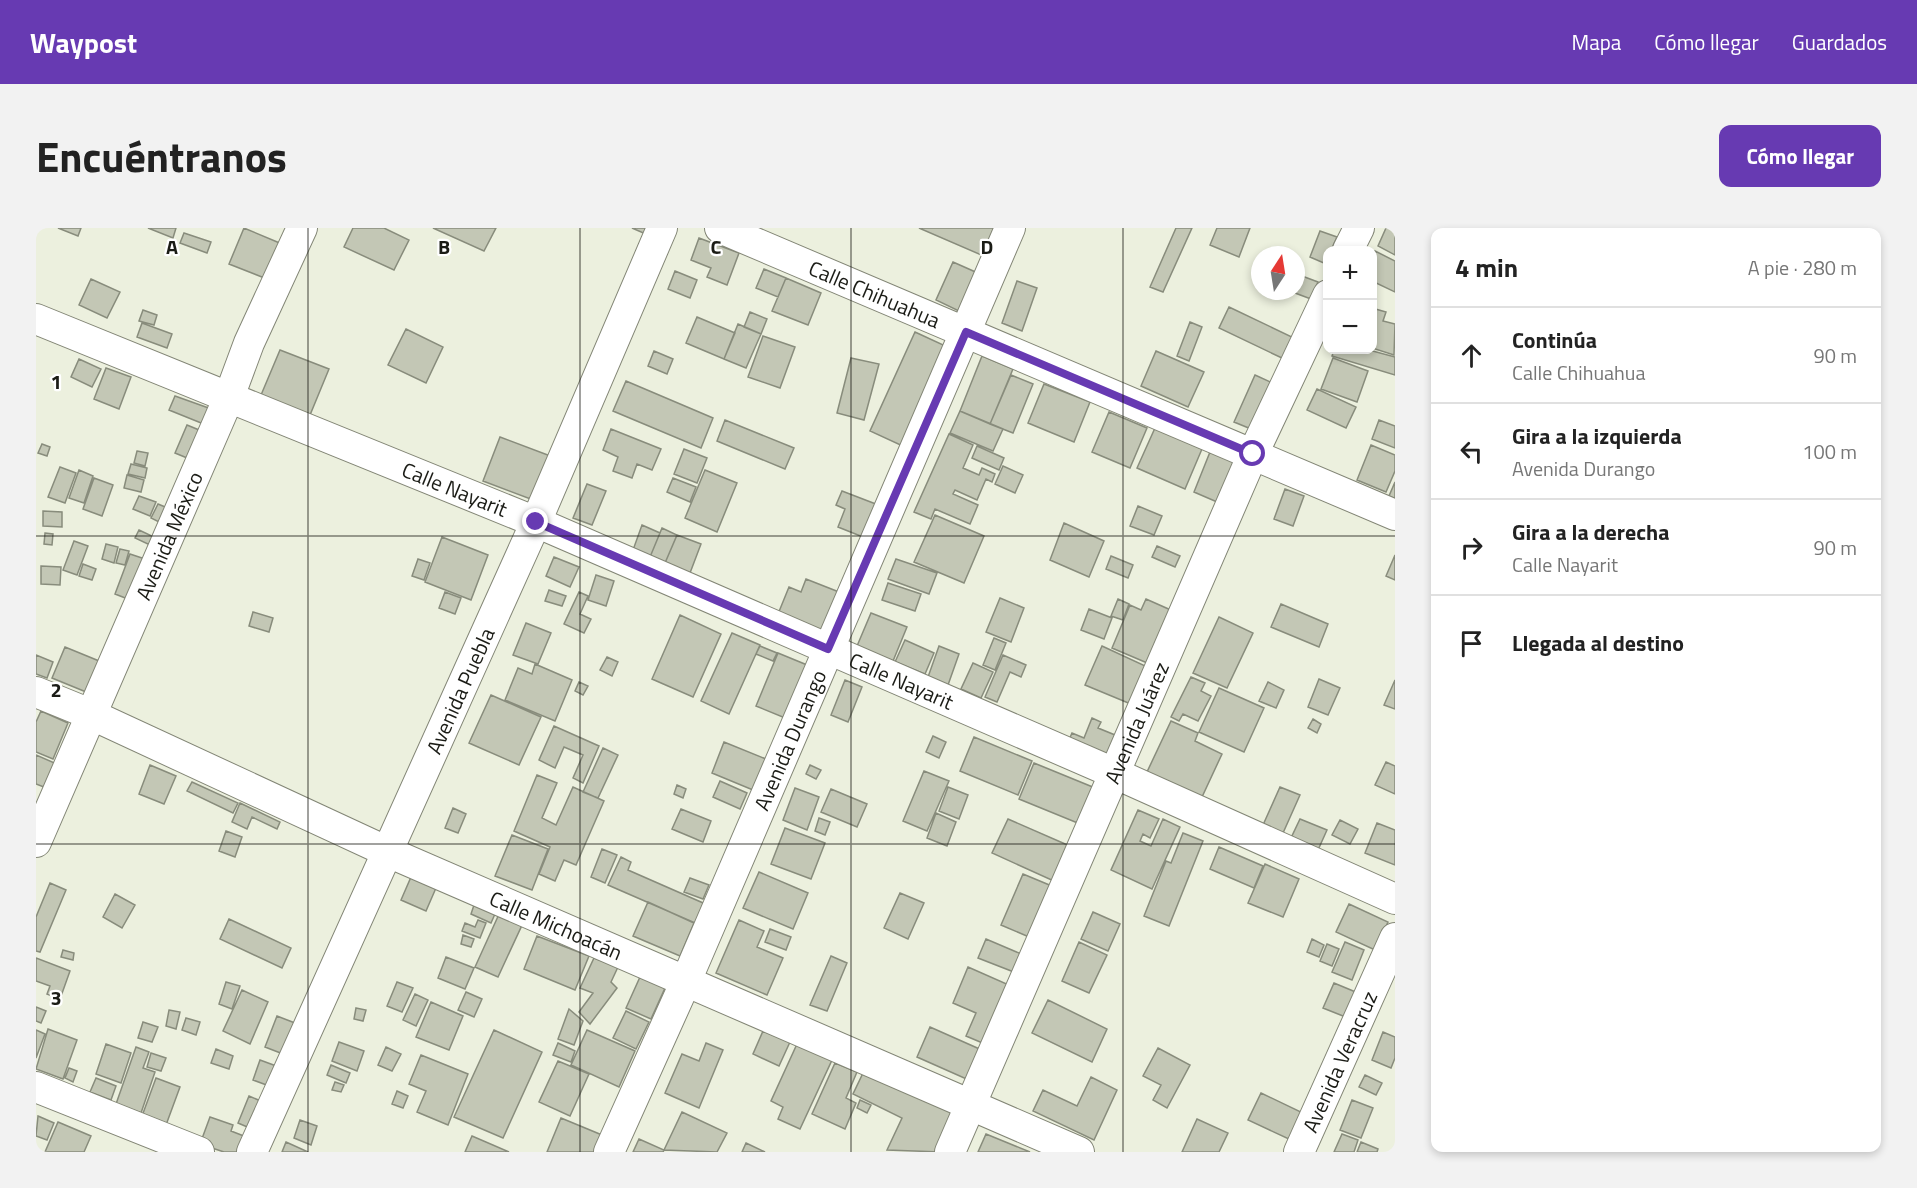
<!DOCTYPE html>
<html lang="es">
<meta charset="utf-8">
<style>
body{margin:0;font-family:"Titillium Web",sans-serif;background:#f2f2f2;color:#222}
.controls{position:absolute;right:18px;top:18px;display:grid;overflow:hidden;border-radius:12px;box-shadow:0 3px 9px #0003}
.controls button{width:54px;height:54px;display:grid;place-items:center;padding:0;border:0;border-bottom:2px solid #e0e0e0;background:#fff;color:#222;font:30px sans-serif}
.compass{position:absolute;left:1215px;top:18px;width:54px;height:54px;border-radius:50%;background:#fff;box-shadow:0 3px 9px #0003;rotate:12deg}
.stop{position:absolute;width:18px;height:18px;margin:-14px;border:4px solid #673ab2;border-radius:50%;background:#fff}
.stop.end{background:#673ab2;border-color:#fff;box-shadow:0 2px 6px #0008}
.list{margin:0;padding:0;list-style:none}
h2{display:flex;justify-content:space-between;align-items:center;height:78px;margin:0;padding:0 24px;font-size:26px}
h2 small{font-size:20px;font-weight:400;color:#767676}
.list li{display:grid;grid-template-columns:39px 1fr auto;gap:18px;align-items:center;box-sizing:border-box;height:96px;padding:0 24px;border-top:2px solid #e0e0e0}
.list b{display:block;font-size:22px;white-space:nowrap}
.list p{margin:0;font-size:20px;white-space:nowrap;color:#767676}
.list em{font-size:20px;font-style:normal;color:#767676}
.icon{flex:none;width:33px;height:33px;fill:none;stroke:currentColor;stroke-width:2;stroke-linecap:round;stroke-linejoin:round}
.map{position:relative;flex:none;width:1359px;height:924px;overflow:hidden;border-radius:12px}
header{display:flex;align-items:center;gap:36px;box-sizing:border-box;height:84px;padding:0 30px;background:#673ab2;color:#fff}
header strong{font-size:28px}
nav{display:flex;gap:33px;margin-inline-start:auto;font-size:21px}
.intro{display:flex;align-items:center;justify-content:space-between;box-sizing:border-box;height:144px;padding:0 36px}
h1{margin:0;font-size:42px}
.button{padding:15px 27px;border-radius:12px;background:#673ab2;color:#fff;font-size:21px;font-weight:700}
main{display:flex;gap:36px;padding:0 36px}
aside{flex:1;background:#fff;border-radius:12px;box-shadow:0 3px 9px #0003}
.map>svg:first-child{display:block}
.building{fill:#c3c7b5;stroke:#888c7c;stroke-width:1.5}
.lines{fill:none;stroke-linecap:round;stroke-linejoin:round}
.minor-casing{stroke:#838676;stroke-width:32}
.minor{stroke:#fff;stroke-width:30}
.route{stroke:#673ab2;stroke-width:8}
.grid{fill:none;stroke:#1b1c16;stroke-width:1.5;stroke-opacity:0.55}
.labels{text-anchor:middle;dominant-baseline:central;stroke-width:4.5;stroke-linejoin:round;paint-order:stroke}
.street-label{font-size:21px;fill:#1b1c16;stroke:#fff}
.grid-label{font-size:20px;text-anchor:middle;font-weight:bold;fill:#1b1c16;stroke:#fff;stroke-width:4.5;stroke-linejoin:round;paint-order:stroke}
</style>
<header>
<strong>Waypost</strong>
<nav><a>Mapa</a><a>Cómo llegar</a><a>Guardados</a></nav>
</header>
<div class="intro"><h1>Encuéntranos</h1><a class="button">Cómo llegar</a></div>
<main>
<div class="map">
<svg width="1359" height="924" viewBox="0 0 1359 924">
<rect width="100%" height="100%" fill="#ecf0de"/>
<!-- building -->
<path class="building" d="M22,0H45L42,8Z
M112,0H140L137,10Z
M208,0L246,16L231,51L193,36Z
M317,0H348L373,12L358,42L308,19Z
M397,0H460L448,23Z
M596,0H615L612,7Z
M883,0H962L950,29Z
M1140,0H1156L1127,64L1114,59Z
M1181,0H1214L1203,29L1174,17Z
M1350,0H1359V27L1342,18Z
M1284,3L1301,9L1295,22H1292L1290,36L1274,29Z
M148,5L175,14L171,25L144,15Z
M663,10L703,25L691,57L671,49L675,40L655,32Z
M1339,23L1359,33V64L1336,53Z
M917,34L944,46L927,85L900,72Z
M728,41L750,50L742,69L720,60Z
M639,43L661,52L654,70L632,61Z
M1266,48L1282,54L1275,71L1259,65Z
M750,50L785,65L772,97L736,83Z
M55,51L84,64L71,90L43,77Z
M981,53L1001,60L986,103L966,95Z
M1193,79L1258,110L1248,131L1183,100Z
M1336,80L1350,84L1347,93L1359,96L1358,127L1336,120Z
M107,82L121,87L118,97L103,93Z
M714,84L731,91L725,106L708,99Z
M661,89L699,105L688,131L650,115Z
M1154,94L1166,99L1153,133L1141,128Z
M106,95L136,106L131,120L101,109Z
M702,96L725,106L710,140L688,131Z
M370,101L407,119L390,155L352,137Z
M879,104L916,121L871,220L834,203Z
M727,108L759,119L744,160L712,149Z
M244,122L293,141L274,187L225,167Z
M1298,122H1333L1359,129V147L1296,128Z
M618,123L637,131L631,146L612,138Z
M1120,123L1168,144L1152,179L1105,158Z
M946,128L977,141L954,196L924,183Z
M815,130L843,136L828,192L801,185Z
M1297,130L1332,143L1321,174L1285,161Z
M43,131L65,141L56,159L35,149Z
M70,140L95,149L83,181L58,171Z
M975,147L997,156L977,205L954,196Z
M1219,147L1241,157L1220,203L1198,194Z
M590,153L677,190L665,220L577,183Z
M1008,156L1054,174L1038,214L992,195Z
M1281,161L1320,179L1310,200L1271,182Z
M139,168L181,183L175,199L133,182Z
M924,183L967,201L957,223L914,205Z
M1073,184L1111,200L1094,240L1056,224Z
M689,192L758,220L749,241L681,213Z
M1343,192L1359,198V220L1336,211Z
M151,197L168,204L156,232L139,225Z
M1119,200L1166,221L1149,261L1101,240Z
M575,201L625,221L616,242L601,236L596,250L577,243L582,229L567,222Z
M913,206L937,217L927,240L943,247L946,240L959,246L956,254L950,251L941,272L919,262L917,266L942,277L934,296L899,281L895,291L878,284Z
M464,209L517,229L500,273L447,253Z
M6,216L14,219L11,228L2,225Z
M1335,217L1359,227V243L1350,264L1321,252Z
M941,218L968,230L963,242L936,230Z
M648,221L671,230L661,255L638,246Z
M101,223L112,225L109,238L98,235Z
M1174,224L1204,236L1188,277L1158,264Z
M95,236L111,240L109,250L92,246Z
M967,238L987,247L979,265L959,256Z
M24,239L40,245L29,275L12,269Z
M43,242L57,248L48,275L33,270Z
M669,242L701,255L681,304L649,290Z
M91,247L108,252L105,264L88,260Z
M58,250L77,257L66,288L47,281Z
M637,250L660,259L654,274L631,264Z
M1359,254V271L1353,268Z
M551,256L570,263L556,297L537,290Z
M1249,261L1268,268L1257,298L1238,291Z
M806,263L845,278L832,311L802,299L809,281L800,277Z
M103,268L120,274L114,288L97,281Z
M122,276L134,281L127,296L115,290Z
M1102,278L1126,288L1118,307L1094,298Z
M7,283L26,284V299L7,298Z
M899,287L948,308L928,355L878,334Z
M1028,295L1068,313L1053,349L1014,332Z
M606,297L624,305L614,329L597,322Z
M626,300L641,307L629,335L614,329Z
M103,302L118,309L114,317L99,310Z
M9,305L17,306L16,317L8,316Z
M641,307L665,316L654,345L629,335Z
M406,309L452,327L435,372L389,354Z
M38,313L52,318L41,347L27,342Z
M70,316L82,319L78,335L66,331Z
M1121,318L1144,328L1139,339L1116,329Z
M84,321L93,323L89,337L80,335Z
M94,326L112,332L97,373L79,366Z
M1359,327V352L1350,348Z
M1075,328L1097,337L1092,350L1070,341Z
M518,329L543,339L534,359L510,348Z
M382,331L394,335L388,352L376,348Z
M860,331L901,345L893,366L852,351Z
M47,336L60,341L56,352L43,348Z
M5,338L25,339L24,357L5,356Z
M560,347L578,353L570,378L552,372Z
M770,351L803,364L786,404L742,386L753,359L765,364Z
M852,355L885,366L879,383L846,372Z
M513,362L530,368L526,378L509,373Z
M409,364L425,370L419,386L403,380Z
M543,364L552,368L544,386L555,391L548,405L528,396Z
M964,370L988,380L975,414L950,404Z
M1082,371L1093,376L1087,392L1075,388Z
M1110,371L1146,387L1123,440L1076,420L1094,377L1105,382Z
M1245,376L1292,396L1283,419L1235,399Z
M1053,381L1076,390L1068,411L1045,402Z
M217,384L237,390L233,404L213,398Z
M835,385L871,399L857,433L821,418Z
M644,387L685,406L657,469L616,451Z
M1183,389L1217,405L1191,460L1157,445Z
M490,395L515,405L502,436L477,427Z
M696,405L724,417L693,486L665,473Z
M958,410L970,415L959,442L947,437Z
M869,412L898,425L889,446L859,434Z
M724,418L741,425L737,433L720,426Z
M903,418L923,426L912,457L892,449Z
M1066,418L1118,442L1102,479L1049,457Z
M29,419L68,435L55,466L16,450Z
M742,425L776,439L754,492L720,478Z
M0,427L17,434L11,450L0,446Z
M967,427L990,437L985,449L974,444L961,474L949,469Z
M571,429L582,434L576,448L564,442Z
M937,435L957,444L945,470L925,461Z
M499,436L536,452L519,493L469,472L482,440L496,446Z
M1155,449L1169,455L1165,463L1175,468L1162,493L1147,486L1143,493L1135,489Z
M1283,451L1304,460L1292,487L1272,479Z
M809,452L826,459L812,494L795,487Z
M1359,452V481L1348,477Z
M543,454L552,458L547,467L539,463Z
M1232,454L1248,462L1240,480L1223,473Z
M1183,460L1228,480L1208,524L1163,504Z
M455,467L505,489L483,537L433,515Z
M5,483L32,495L17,531L0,524V494Z
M1056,490L1065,494L1062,500L1084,509L1074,532L1032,514L1036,505L1048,510Z
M1277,491L1285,496L1281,505L1272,500Z
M1135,493L1162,505L1159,513L1186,526L1166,569L1111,544Z
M518,498L563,518L547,555L537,550L547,527L528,519L519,540L503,532Z
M897,508L910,514L903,530L890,524Z
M938,509L996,533L982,567L924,543Z
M688,514L730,531L717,562L676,545Z
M567,520L582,527L562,570L547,564Z
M0,527L23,537L13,561L0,556Z
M1350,534L1359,538V566L1339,557Z
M998,535L1064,562L1049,598L983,571Z
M114,537L140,548L128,576L103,566Z
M774,537L785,542L780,551L770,546Z
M888,543L913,553L891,603L867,593Z
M501,547L521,555L506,590L520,597L537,559L568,573L540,637L528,632L519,653L503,646L514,619L478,603Z
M684,553L711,565L704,581L677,569Z
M156,554L202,575L197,585L151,563Z
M641,557L650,561L647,570L638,566Z
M912,559L932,567L923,591L903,583Z
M1244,559L1264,567L1247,605L1227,597Z
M759,560L783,569L771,602L747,592Z
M795,561L831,576L821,599L785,584Z
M204,575L244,594L241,601L216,589L211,601L196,594Z
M417,580L430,586L422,605L409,600Z
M645,581L675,593L667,614L636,601Z
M1102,582L1123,591L1114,610L1107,606L1104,613L1115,618L1127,591L1144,599L1116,661L1075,642Z
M900,585L920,594L911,618L891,610Z
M783,590L794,594L789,607L779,603Z
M972,591L1036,619L1020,654L956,625Z
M1264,591L1291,602L1282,622L1255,610Z
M1304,592L1322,601L1314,616L1296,607Z
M1341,595L1359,602V637L1329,625Z
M749,600L789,615L775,651L735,636Z
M190,603L206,609L199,629L183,623Z
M1147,605L1167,613L1133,698L1108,688L1130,633L1135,635Z
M476,607L512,621L496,662L459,648Z
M1183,619L1227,638L1218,660L1174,641Z
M566,621L581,627L569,655L555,649Z
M585,629L595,634L592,642L674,678L666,698L572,657Z
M1229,636L1263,651L1247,689L1212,675Z
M723,644L772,665L757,701L707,680Z
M987,646L1023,661L1000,712L965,697Z
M375,649L400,660L390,683L365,672Z
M654,650L673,657L667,671L648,664Z
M14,655L30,662L4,724L0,723V689Z
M864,665L888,675L872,711L848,700Z
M79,666L99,677L86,700L67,689Z
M612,674L658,695L644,728L597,708Z
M1313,676L1352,694L1339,722L1300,704Z
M438,677L459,686L455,695L435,686Z
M464,684L487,695L462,749L439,739Z
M1057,684L1084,696L1072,723L1045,711Z
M193,691L255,720L246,740L184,711Z
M442,692L450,695L444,710L426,703L429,695L439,699Z
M703,692L728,703L721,719L747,730L731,767L680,745Z
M734,701L755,709L750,722L729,714Z
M427,707L438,711L435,719L425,716Z
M501,708L553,728L539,762L488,741Z
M950,711L990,728L983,746L942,730Z
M1276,711L1288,717L1283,729L1271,724Z
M1043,714L1071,727L1053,765L1026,753Z
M1309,714L1328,722L1316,752L1296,744Z
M1291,716L1303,721L1296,738L1284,733Z
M27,722L38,725L37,732L25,729Z
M795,728L811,735L791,783L774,777Z
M410,729L438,740L429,761L402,750Z
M0,730L34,743L24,771L11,766L14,758L0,753Z
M558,730L582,739L575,754L581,760L554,796L543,784L557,765L544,760Z
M932,739L982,761L956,819L930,808L940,785L917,775Z
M604,749L629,760L615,791L590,780Z
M190,754L204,758L196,781L183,776Z
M361,754L377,760L366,784L351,778Z
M1298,755L1322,765L1312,790L1287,780Z
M206,762L232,774L214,816L187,803Z
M430,764L446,771L438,789L422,782Z
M379,766L392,772L380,798L367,792Z
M1012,772L1071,801L1056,834L996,805Z
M395,774L427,788L413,822L380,809Z
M0,779L10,783L5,795L0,793Z
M320,780L330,782L327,793L318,791Z
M533,781L547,793L538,817L522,811Z
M133,782L144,784L140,801L130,798Z
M590,783L613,794L600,821L577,810Z
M241,788L259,795L247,826L229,819Z
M150,790L164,794L160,807L146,802Z
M107,794L122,799L116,814L102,810Z
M894,799L948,823L935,853L881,829Z
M12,801L41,812L27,851L0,841Z
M0,802L9,806L0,830Z
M458,802L506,824L467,910L418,889Z
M551,802L599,823L583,859L535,837Z
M727,803L754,814L743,838L717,826Z
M1347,804L1359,809V830L1355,840L1336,832Z
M303,814L328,823L321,843L296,833Z
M522,815L539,823L535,834L517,827Z
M670,815L687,822L663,880L629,865L646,826L663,833Z
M70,816L95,825L85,855L60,846Z
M761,816L796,832L764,901L742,891L747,879L735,873Z
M100,819L113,824L107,840L119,844L105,885L80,876Z
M350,819L365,826L356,843L342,837Z
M1122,820L1154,837L1131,880L1117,872L1125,857L1107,848Z
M180,821L197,828L193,841L175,835Z
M115,825L130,830L125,843L111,839Z
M385,827L432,846L412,897L381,884L390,863L373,856Z
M224,832L243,839L236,859L217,852Z
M522,833L553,846L534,888L503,874Z
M799,835L821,844L810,870L820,875L809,901L776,886Z
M295,837L314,845L310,855L291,847Z
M33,840L41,843L37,854L29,850Z
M828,843L923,888L905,924L851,922L866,890L817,866Z
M1329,847L1346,855L1340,867L1323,859Z
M1055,849L1081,862L1058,912L997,883L1007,862L1041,878Z
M60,850L80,858L75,872L54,864Z
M120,850L144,859L130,897L106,888Z
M299,854L308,857L305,864L296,862Z
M361,863L372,868L367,880L356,876Z
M1225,865L1267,885L1255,912L1212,892Z
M213,868L227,874L216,901L202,895Z
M824,872L835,877L831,885L821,880Z
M1316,872L1337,880L1325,910L1304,902Z
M646,884L691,905L681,924L628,922Z
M2,888L18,895L11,912L0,908Z
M174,889L197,897L195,903L213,910L208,924H188L164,916Z
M525,890L566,907L559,924H511Z
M1161,891L1192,905L1183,924H1146Z
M264,892L281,898L275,917L258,910Z
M22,894L55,908L48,924H9Z
M950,906L994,924H942Z
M1306,906L1322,912L1318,924H1298Z
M436,908L473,924H429Z
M603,911L628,922L627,924H597Z
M250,914L272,924H246Z
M1325,914L1342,921L1341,924H1321Z
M710,915L729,924H706Z"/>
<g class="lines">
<defs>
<g id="minor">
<path id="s1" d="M684,0L1359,287"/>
<path d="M1312,22L1323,0"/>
<path id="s2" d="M0,91L500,294L1078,545L1359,671"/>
<path id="s3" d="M0,464L54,486L352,624L1043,924"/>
<path id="s4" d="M0,614L193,169L213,115L266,0"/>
<path d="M0,859L163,924"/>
<path id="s5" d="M216,924L500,294L626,0"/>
<path id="s6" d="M573,924L650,753L974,0"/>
<path id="s7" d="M914,924L1217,226L1292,67"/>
<path id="s8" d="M1263,924L1359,710"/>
</g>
</defs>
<!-- minor casing -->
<use href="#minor" class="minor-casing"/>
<!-- minor -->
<use href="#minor" class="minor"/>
</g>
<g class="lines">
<!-- route -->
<path class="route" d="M500,294L792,421L930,104L1217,226"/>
</g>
<!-- grid -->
<path class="grid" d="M272,0V924M544,0V924M815,0V924M1087,0V924M0,308H1359M0,616H1359"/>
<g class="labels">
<!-- street labels -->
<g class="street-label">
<text stroke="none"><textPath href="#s1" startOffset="168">Calle Chihuahua</textPath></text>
<text stroke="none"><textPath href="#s2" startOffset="452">Calle Nayarit</textPath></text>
<text stroke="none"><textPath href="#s4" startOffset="334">Avenida México</textPath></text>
<text stroke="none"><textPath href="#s2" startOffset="938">Calle Nayarit</textPath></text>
<text stroke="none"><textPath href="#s5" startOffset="506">Avenida Puebla</textPath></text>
<text stroke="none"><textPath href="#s7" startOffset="468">Avenida Juárez</textPath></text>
<text stroke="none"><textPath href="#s6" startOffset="450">Avenida Durango</textPath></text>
<text stroke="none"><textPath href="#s3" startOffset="570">Calle Michoacán</textPath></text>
<text stroke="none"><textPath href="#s8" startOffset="99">Avenida Veracruz</textPath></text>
</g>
</g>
<g class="grid-label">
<text x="136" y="26">A</text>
<text x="408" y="26">B</text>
<text x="680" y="26">C</text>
<text x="951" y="26">D</text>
<text x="20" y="161">1</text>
<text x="20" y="469">2</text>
<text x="20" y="777">3</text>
</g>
</svg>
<div class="controls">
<button>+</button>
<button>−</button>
</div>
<svg class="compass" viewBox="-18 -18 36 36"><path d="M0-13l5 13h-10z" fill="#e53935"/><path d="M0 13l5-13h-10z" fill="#767676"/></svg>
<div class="stop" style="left:1217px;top:226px"></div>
<div class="stop end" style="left:500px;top:294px"></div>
</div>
<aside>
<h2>4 min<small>A pie · 280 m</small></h2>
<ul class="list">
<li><svg class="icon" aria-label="ahead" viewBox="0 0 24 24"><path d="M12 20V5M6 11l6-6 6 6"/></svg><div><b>Continúa</b><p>Calle Chihuahua</p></div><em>90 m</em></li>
<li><svg class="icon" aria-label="left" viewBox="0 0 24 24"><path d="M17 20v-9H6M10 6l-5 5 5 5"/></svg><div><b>Gira a la izquierda</b><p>Avenida Durango</p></div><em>100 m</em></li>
<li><svg class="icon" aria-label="right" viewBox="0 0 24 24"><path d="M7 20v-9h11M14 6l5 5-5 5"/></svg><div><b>Gira a la derecha</b><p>Calle Nayarit</p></div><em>90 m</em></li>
<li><svg class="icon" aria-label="arrive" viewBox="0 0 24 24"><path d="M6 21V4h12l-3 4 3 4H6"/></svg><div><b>Llegada al destino</b></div></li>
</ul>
</aside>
</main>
